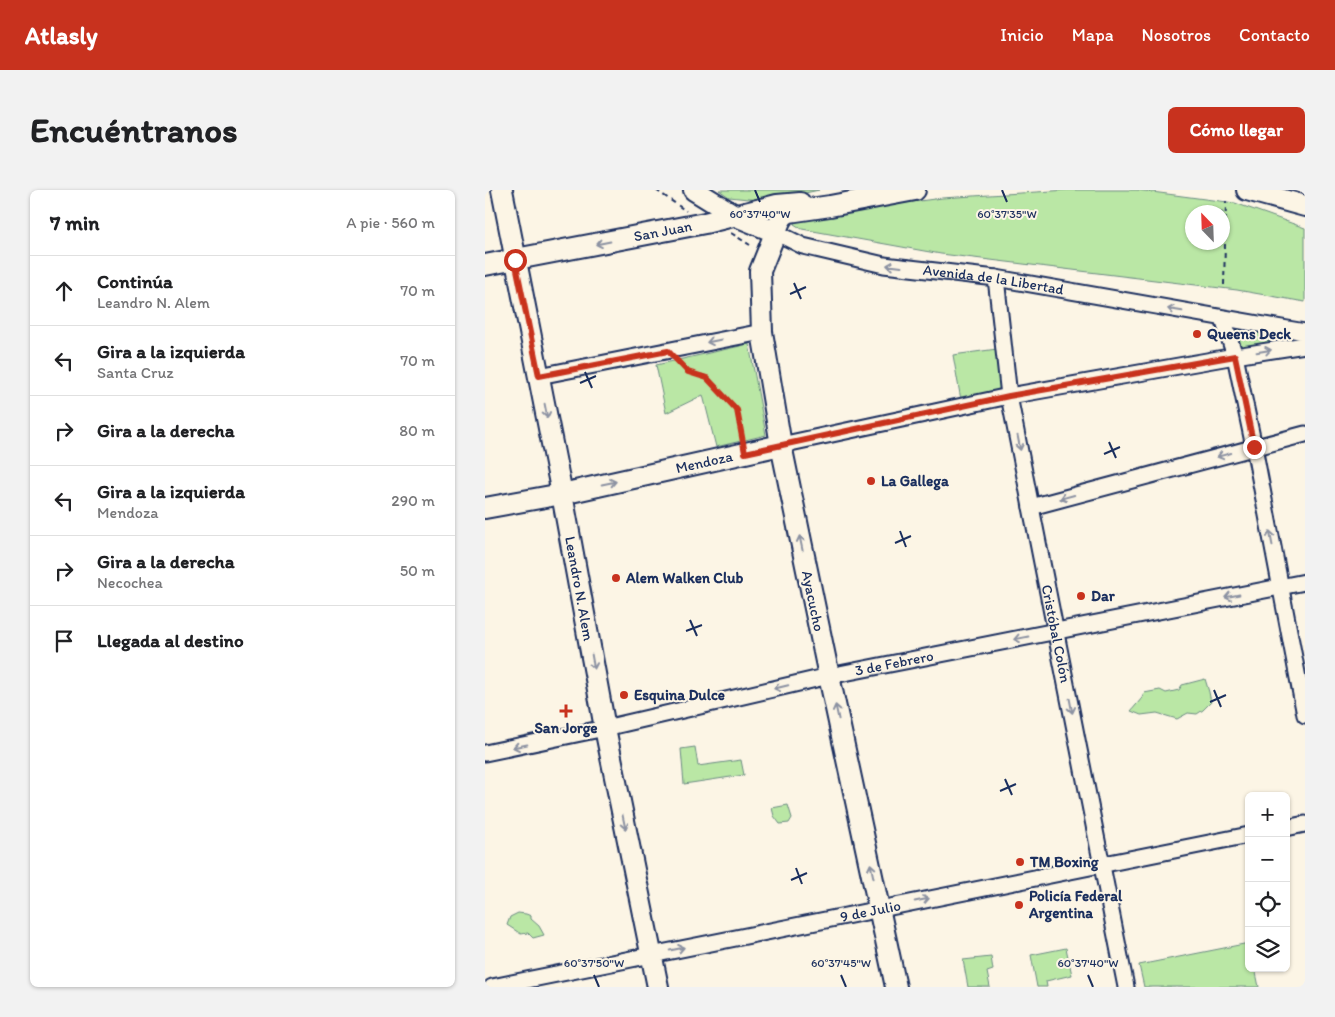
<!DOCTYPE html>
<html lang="es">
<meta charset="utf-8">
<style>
body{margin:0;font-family:Itim,sans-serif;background:#f2f2f2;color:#202124}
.controls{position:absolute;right:15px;bottom:15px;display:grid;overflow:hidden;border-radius:8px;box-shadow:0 1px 4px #0004}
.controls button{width:45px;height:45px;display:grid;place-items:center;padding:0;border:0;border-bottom:1px solid #e0e0e0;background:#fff;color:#202124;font:25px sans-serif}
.compass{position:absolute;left:700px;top:15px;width:45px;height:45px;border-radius:50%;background:#fff;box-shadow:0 1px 4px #0004;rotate:337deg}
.stop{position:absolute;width:15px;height:15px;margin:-11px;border:4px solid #c8321e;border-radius:50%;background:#fff}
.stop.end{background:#c8321e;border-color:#fff;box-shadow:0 1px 5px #0008}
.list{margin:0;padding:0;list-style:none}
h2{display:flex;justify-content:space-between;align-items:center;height:65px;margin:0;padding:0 20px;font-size:21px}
h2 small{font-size:16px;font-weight:400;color:#757577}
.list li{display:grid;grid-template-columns:32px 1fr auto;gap:15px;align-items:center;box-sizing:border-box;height:70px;padding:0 20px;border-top:1px solid #e0e0e0}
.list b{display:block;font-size:19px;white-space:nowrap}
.list p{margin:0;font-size:16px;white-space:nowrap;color:#757577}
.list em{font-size:16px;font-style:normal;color:#757577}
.icon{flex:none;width:28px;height:28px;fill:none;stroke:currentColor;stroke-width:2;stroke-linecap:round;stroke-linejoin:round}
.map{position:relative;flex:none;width:820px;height:797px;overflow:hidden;border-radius:8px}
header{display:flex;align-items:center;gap:30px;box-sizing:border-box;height:70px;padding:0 25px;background:#c8321e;color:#fff}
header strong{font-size:24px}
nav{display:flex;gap:28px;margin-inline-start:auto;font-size:18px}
.intro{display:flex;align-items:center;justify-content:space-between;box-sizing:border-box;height:120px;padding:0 30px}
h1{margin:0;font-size:35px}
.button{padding:12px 22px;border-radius:8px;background:#c8321e;color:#fff;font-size:18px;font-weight:700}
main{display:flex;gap:30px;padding:0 30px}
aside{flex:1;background:#fff;border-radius:8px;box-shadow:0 1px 4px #0004}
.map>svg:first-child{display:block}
.green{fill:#bae7a5;stroke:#6a8b82;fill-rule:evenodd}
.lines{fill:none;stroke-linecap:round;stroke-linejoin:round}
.minor-casing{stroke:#1b2f5e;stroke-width:19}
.major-casing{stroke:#1b2f5e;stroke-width:24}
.path{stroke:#1b2f5e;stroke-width:2;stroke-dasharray:5 4;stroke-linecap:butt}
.minor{stroke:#fcf5e5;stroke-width:15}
.major{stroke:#fcf5e5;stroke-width:20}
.oneway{stroke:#8c92a2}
.route{stroke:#c8321e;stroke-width:6}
.ticks{fill:none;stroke:#1b2f5e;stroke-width:2}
.poi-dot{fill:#c8321e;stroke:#fcf5e5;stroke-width:2}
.labels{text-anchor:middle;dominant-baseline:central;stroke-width:4;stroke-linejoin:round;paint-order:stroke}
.street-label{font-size:15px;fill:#1b2f5e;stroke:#fcf5e5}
.poi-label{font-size:15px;font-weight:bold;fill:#1b2f5e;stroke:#fcf5e5;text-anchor:start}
.ticks-label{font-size:12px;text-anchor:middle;fill:#1b2f5e;stroke:#fcf5e5;stroke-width:4;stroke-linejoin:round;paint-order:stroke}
</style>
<header>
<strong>Atlasly</strong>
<nav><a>Inicio</a><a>Mapa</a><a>Nosotros</a><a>Contacto</a></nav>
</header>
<div class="intro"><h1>Encuéntranos</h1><a class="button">Cómo llegar</a></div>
<main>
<aside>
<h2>7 min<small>A pie · 560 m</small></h2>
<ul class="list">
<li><svg class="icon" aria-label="ahead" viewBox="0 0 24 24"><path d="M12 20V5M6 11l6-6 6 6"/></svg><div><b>Continúa</b><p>Leandro N. Alem</p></div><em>70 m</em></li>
<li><svg class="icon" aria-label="left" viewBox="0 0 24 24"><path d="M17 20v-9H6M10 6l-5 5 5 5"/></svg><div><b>Gira a la izquierda</b><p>Santa Cruz</p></div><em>70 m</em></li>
<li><svg class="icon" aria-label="right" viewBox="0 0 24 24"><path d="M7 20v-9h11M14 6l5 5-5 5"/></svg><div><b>Gira a la derecha</b></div><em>80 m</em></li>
<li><svg class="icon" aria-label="left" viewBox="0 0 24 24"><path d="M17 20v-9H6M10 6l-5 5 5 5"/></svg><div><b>Gira a la izquierda</b><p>Mendoza</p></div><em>290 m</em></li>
<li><svg class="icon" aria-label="right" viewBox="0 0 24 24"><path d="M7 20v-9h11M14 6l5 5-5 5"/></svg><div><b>Gira a la derecha</b><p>Necochea</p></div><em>50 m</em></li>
<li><svg class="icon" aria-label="arrive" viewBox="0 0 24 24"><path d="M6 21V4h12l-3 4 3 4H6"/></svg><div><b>Llegada al destino</b></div></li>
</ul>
</aside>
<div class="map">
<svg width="820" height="797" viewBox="0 0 820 797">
<rect width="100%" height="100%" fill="#fcf5e5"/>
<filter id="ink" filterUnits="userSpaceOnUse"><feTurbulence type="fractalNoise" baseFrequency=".02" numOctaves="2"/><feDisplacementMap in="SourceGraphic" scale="10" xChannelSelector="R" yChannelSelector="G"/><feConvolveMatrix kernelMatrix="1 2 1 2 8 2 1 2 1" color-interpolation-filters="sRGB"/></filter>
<g filter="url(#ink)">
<!-- green -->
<path class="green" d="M234,0H334L283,11L244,7Z
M583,0H652L750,13L820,38V112L752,100L456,64L317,39L309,34V29L316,27L457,8ZM708,22H738V52H708Z
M749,137L807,147L808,148L805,150L754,160L747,138Z
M264,154L281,245L231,257L218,205L181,223L171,175Z
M512,159L518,201L476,210L468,165Z
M720,489L724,502L726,512L718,520L712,524L703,523L692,529L672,523L656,525L646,521L657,508L659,503L675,500L681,503L694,500L697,495Z
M210,557L213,576L256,570L259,585L199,594L196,559Z
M303,615L307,628L304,633L295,634L289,626L287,618Z
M33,723L41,724L46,726V729L54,736L59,745L48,748L43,743L36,744L22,735L25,727Z
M764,753V778H770L774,797H659L654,775Z
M581,758L587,785L561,791L562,797H552L546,765Z
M506,767L508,780L502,782L505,797H483L478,770Z"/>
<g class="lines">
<defs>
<g id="minor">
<path id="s1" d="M290,42L318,56L399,75L511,88L820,142"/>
<path id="s2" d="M511,88L524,206L641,797"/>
<path d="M738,129L750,166L769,257L820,525"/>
<path d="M54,186L277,142"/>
<path d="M296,255L524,206L750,166L820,155"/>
<path d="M546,317L820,244"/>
<path id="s3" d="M0,563L120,538L344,486L820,392"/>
<path d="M801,638L820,634"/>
<path id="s4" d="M7,797L764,645"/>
</g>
<g id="major">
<path id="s5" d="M17,0L77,304L120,538L173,797"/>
<path d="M209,0L251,26L290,42"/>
<path d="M762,0L820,16"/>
<path id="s6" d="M0,75L220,33L292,15L315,13"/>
<path id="s7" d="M0,318L77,304L296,255"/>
<path d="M411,797L344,486L296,255L277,142L275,81L295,31L298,26L304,22L345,16L430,0"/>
</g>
</defs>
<!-- minor casing -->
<use href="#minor" class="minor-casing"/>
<!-- major casing -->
<use href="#major" class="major-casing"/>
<!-- path -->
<path class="path" d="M171,0L201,21
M246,43L265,55
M739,95L741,11
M193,172L203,182L222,187L252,220L257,249"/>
<!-- minor -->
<use href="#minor" class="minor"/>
<!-- major -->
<use href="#major" class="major"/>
</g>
<!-- one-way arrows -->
<defs><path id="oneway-shaft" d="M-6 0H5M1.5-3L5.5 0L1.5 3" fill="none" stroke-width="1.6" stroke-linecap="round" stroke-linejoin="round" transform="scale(1.25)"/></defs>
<g class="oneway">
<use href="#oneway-shaft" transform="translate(118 53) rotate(169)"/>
<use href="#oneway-shaft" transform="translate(409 76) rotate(-173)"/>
<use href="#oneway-shaft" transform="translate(690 120) rotate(-170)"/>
<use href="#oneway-shaft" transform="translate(229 151) rotate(169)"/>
<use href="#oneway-shaft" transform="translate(779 161) rotate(-9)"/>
<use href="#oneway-shaft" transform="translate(61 221) rotate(79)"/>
<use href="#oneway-shaft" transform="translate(534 253) rotate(79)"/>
<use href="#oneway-shaft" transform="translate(739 265) rotate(165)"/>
<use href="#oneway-shaft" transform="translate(124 293) rotate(-12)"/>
<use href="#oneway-shaft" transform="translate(582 307) rotate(165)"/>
<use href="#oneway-shaft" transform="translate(786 348) rotate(-101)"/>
<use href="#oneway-shaft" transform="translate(316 353) rotate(-102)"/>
<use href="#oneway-shaft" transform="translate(747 406) rotate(169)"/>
<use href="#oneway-shaft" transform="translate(536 448) rotate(169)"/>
<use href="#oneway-shaft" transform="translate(108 472) rotate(80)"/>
<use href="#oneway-shaft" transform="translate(296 497) rotate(167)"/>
<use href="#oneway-shaft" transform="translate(586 516) rotate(79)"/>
<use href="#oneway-shaft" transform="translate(352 522) rotate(-102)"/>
<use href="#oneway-shaft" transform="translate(35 556) rotate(168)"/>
<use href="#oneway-shaft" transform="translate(139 632) rotate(78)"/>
<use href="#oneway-shaft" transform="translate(387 681) rotate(-102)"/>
<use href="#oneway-shaft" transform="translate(437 710) rotate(-11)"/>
<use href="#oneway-shaft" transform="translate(192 759) rotate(-11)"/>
</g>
</g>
<g class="lines" filter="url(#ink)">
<!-- route -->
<path class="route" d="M30,70L54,186L183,161L203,182L222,188L252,220L260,263L524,206L750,166L769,257"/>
</g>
<!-- ticks -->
<path class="ticks" d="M270,0L275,12M517,0L522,12M309,93L316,109M305,104L321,97M100,182L107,198M95,193L111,186M624,252L631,268M619,264L635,257M415,341L421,357M410,353L426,346M205,430L212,446M201,441L217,435M729,500L736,517M725,512L741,505M520,589L527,605M515,601L531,594M311,678L317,694M306,690L322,683M109,785L114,797M356,785L361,797M603,785L608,797"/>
<!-- markers -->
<g class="poi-dot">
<circle cx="712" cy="144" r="5"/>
<circle cx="386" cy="291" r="5"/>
<circle cx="131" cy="388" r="5"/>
<circle cx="596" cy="406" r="5"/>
<circle cx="139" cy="505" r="5"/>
<path d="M78.5 513.5h5v5h5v5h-5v5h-5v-5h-5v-5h5z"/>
<circle cx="535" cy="672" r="5"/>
<circle cx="534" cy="715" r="5"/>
</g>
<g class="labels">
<!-- street labels -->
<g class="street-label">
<text stroke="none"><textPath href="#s6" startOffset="181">San Juan</textPath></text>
<text stroke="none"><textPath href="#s1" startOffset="225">Avenida de la Libertad</textPath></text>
<text stroke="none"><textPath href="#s7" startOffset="224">Mendoza</textPath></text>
<text stroke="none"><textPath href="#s5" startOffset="406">Leandro N. Alem</textPath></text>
<text transform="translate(328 411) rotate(78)">Ayacucho</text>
<text stroke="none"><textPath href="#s2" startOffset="361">Cristóbal Colón</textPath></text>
<text stroke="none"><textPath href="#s3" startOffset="419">3 de Febrero</textPath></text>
<text stroke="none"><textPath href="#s4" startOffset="386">9 de Julio</textPath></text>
</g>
<!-- poi labels -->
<g class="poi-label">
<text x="722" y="144">Queens Deck</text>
<text x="396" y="291">La Gallega</text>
<text x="141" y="388">Alem Walken Club</text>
<text x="606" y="406">Dar</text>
<text x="149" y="505">Esquina Dulce</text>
<text x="81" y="538" text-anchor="middle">San Jorge</text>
<text x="545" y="672">TM Boxing</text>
<text x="544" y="706">Policía Federal<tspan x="544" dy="17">Argentina</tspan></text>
</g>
</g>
<g class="ticks-label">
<text x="275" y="28">60°37'40"W</text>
<text x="522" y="28">60°37'35"W</text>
<text x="109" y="777">60°37'50"W</text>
<text x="356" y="777">60°37'45"W</text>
<text x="603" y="777">60°37'40"W</text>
</g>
</svg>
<div class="controls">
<button>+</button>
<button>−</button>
<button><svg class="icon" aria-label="locate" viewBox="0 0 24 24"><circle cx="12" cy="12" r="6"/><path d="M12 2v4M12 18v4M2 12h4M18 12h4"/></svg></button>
<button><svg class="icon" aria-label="layers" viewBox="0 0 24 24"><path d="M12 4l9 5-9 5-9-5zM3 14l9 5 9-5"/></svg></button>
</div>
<svg class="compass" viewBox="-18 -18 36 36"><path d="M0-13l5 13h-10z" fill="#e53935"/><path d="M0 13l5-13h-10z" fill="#757577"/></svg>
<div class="stop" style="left:30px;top:70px"></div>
<div class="stop end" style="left:769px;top:257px"></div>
</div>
</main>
